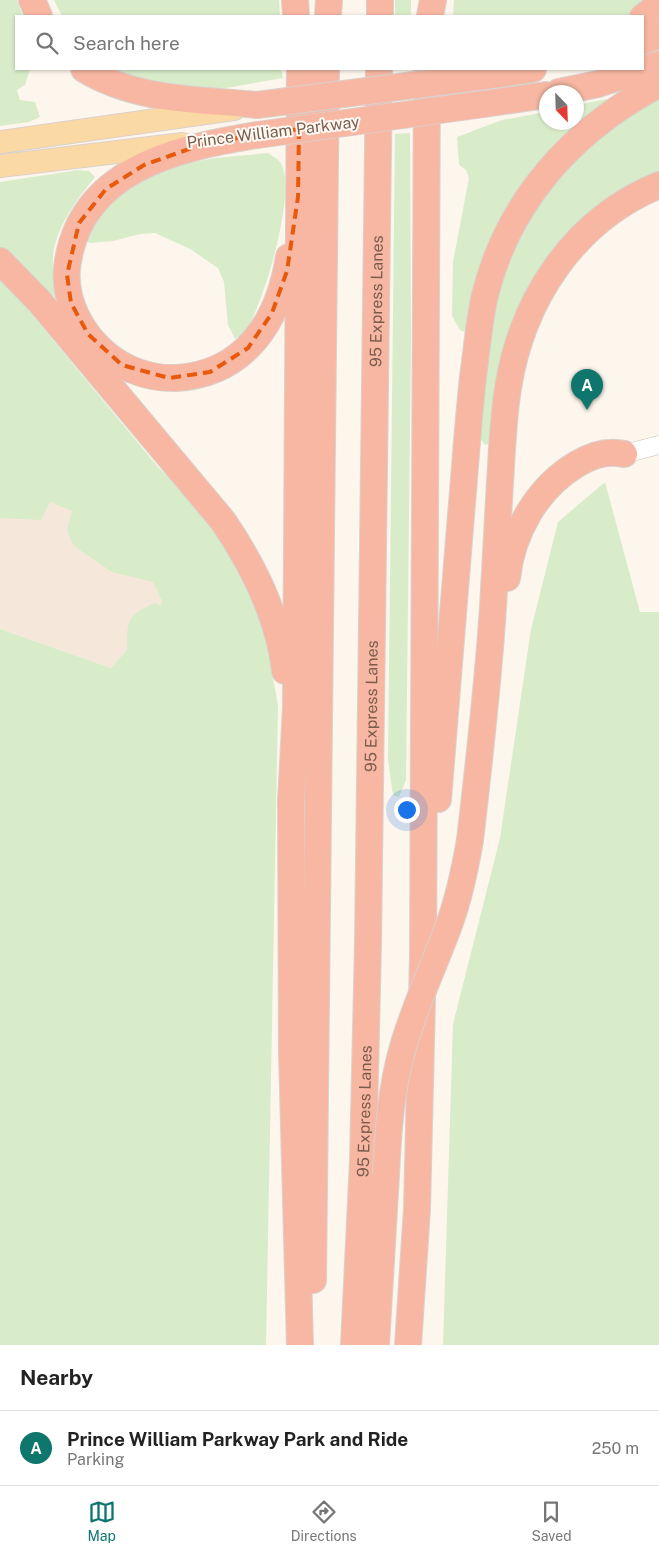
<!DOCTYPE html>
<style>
body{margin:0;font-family:"Public Sans",sans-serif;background:#f6f6f6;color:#222}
.compass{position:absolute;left:539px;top:85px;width:45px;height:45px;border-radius:50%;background:#fff;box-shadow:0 1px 4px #0004;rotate:157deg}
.you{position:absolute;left:406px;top:809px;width:18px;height:18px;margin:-12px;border:4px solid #fff;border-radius:50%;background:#1a73e8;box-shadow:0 0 0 8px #1a73e833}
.badge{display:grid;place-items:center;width:32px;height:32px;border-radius:50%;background:#0f766e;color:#fff;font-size:16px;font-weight:700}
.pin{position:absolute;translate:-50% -41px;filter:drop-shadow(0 1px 2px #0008)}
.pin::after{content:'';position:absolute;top:26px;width:18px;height:15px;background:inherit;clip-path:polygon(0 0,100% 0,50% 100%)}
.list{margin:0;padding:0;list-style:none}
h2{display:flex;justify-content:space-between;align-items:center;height:65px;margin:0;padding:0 20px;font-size:21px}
h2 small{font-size:16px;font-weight:400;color:#767676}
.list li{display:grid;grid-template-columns:32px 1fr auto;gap:15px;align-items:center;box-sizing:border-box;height:75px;padding:0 20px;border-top:1px solid #e0e0e0}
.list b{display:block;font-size:19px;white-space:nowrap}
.list p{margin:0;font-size:16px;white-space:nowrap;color:#767676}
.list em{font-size:16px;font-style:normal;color:#767676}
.icon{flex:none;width:28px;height:28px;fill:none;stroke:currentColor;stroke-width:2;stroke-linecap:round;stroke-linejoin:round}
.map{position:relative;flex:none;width:659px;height:1345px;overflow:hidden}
.search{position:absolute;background:#fff;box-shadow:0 1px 4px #0004;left:15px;right:15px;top:15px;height:55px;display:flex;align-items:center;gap:12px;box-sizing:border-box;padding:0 18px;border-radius:0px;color:#767676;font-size:19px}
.sheet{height:140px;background:#fff}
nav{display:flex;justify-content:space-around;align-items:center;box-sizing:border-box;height:70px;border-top:1px solid #e0e0e0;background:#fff;font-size:14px;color:#767676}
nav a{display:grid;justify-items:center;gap:2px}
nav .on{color:#0f766e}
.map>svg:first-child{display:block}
.residential{fill:#f5e8da}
.green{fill:#d8ecc9}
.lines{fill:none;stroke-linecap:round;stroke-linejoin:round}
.minor-casing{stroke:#d1beb0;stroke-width:19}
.major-casing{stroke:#dad1cd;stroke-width:24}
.highway-casing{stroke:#dad1cd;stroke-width:28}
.minor{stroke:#fff;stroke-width:18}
.major{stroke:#fbd9a5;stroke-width:22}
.highway{stroke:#f7b7a3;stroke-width:26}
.highway-bridge-casing{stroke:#dad1cd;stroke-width:28;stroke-linecap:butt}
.highway-bridge{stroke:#f7b7a3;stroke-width:26}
.marked{fill:none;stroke:#e8590c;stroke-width:4;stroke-dasharray:10 6;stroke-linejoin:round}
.labels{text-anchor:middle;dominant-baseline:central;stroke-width:4;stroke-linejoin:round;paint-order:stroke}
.street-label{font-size:16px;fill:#7a5c4d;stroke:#fffaf3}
</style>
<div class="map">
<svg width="659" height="1345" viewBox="0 0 659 1345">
<rect width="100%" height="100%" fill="#fdf6ec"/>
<!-- residential -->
<path class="residential" d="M0,351L210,583L154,683L0,629Z"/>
<!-- green -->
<path class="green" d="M0,0H17L23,16H16V69H30L25,85L17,90L20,100L35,102L40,117L29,122L0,126Z
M54,0H279L280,16H62Z
M395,0H411V16H395Z
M454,0H655L627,16H453Z
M106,69H281L283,78L215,90L168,87Z
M659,97V175L551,263L494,442L485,445L479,437C483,395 485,350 493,309C504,251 548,180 592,141C612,124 637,111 659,97Z
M607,99L612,103L572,136L468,333L460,330L452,316L453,262L469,178L466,170L459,165L457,137L502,120L546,112V122H576L577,105Z
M410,133L411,340L406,780L399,797L393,795L388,760L395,134Z
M268,153C272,156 278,159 280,162C299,188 263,303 247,329C244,333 239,336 235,339L228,325L224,282L218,268L190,249L155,233L140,234L113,241L90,243L84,240L102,207L149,176L183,164L215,158Z
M78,170L89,171L95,177C77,199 56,227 53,256C52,269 56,285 57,299L0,249V182Z
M0,281L20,300L158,467L205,513L258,600L278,705L266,1345H0V629L111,668L127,650C127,620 127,615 155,603L160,605L162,601L153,582L112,572L74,546L67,531L72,511L50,502L41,520L0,518Z
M605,482L640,612H659V1345H443L453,1024L500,838L531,629L558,522Z"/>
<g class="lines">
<defs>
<path id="minor" d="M624,454L659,445"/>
<path id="major" d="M0,142L234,109
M0,166L183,144"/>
<g id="highway">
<path d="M32,0L39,16"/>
<path d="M295,0L296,16"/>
<path d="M328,16L329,0"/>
<path d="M380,16V0"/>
<path d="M430,16L433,0"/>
<path d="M643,17L659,5"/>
<path d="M643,41L659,35"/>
<path d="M84,69C136,101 198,99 257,105"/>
<path d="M485,76L533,69"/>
<path d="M559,92L598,84L659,64"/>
<path d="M484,104L546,95"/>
<path d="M257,135C176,148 78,170 67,268C64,301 81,333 106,354C125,370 151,379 176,378C245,374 279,321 289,257"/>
<path d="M0,261L39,301L223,521C253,565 279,618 285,671"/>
<path d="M507,578C512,532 537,488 577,464C592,455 607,450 624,454"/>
<path d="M438,799C446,704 453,610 461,515C465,469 468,423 473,377C477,349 479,321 485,295C509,199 574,129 659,84"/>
<path d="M470,840C479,763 488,685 493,607C495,565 498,524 500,482C502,451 503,419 508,388C522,299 574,220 659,185"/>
<path d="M313,1280L326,69"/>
<path d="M300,1345L292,1053L291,802L296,707L300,69"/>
<path id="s1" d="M354,1345L363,1161L368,943L379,69"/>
<path d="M376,1345L386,1175"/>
<path d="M408,1345L417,1209L423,957L427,69"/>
</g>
</defs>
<!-- minor casing -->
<use href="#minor" class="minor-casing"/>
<!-- major casing -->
<use href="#major" class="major-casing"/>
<!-- highway casing -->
<use href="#highway" class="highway-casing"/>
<!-- minor -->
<use href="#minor" class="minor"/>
<!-- major -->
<use href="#major" class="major"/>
<!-- highway -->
<use href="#highway" class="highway"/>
<defs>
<path id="highway-bridge" d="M257,105L485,76
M257,135L484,104
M386,1175C388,1132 391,1088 403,1047C415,1005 434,966 449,925C459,898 465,869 470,840"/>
</defs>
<!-- highway-bridge casing -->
<use href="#highway-bridge" class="highway-bridge-casing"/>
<!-- highway-bridge -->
<use href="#highway-bridge" class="highway-bridge"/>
</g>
<!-- marked area -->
<path class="marked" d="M299,129L298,197L287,271L272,313L248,348L210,372L169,378L122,365L88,334L71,303L67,275L79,223L106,189L144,165L206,143Z"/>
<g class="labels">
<!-- street labels -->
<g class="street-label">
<text transform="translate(273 132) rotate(-7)">Prince William Parkway</text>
<text stroke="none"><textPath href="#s1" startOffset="1044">95 Express Lanes</textPath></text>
<text stroke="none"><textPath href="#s1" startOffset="639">95 Express Lanes</textPath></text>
<text stroke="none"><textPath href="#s1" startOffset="234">95 Express Lanes</textPath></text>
</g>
</g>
</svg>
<svg class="compass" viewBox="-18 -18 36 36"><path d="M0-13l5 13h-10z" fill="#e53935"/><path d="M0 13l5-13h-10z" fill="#767676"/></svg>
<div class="you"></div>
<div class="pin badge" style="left:587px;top:410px">A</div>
<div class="search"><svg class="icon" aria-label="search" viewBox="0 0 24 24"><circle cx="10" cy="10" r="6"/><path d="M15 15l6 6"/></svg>Search here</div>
</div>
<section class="sheet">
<h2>Nearby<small></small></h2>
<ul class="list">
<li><span class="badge">A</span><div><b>Prince William Parkway Park and Ride</b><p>Parking</p></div><em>250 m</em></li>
</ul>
</section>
<nav>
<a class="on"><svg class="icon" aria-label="map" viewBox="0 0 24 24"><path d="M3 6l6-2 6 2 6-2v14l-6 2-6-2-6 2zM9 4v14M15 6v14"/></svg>Map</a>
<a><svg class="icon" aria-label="directions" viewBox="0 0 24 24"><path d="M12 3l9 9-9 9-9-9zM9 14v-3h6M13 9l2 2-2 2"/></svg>Directions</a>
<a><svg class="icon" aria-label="saved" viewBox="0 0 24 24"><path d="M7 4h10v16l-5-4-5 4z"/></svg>Saved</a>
</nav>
